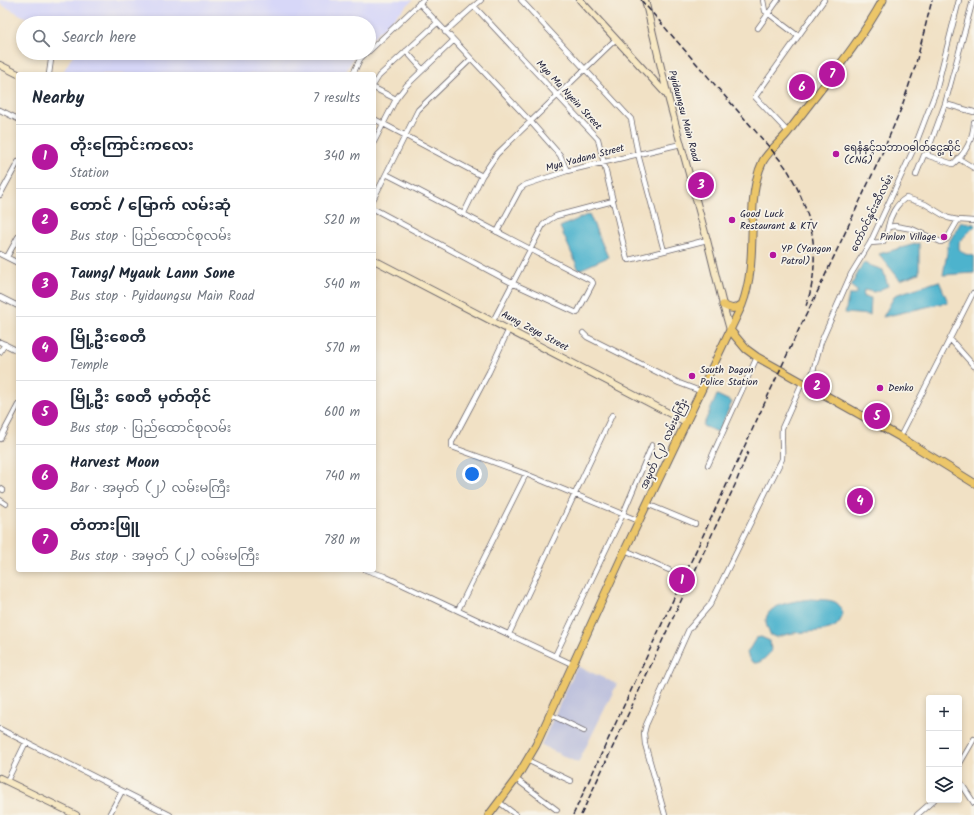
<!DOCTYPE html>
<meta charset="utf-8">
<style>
body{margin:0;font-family:Kalam,"Noto Sans Myanmar",sans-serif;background:#f6f6f7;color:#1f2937}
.controls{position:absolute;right:12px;bottom:12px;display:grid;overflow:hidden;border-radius:4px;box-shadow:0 2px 6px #0003}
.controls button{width:36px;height:36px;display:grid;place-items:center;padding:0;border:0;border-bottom:1px solid #e0e1e3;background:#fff;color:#1f2937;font:20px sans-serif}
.you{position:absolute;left:472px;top:474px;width:14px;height:14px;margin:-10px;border:3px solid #fff;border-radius:50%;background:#1a73e8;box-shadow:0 0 0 6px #1a73e833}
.badge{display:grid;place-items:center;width:26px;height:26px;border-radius:50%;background:#b5179e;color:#fff;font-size:13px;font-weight:700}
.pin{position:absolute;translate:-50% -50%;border:2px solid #fff;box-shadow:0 1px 4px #0006}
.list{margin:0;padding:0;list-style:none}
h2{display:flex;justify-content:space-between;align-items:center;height:52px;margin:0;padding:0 16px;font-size:17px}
h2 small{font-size:13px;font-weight:400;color:#747a83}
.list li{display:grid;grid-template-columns:26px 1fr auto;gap:12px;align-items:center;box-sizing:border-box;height:64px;padding:0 16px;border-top:1px solid #e0e1e3}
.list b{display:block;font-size:15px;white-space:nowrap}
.list p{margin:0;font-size:13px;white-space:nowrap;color:#747a83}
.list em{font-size:13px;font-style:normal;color:#747a83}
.icon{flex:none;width:22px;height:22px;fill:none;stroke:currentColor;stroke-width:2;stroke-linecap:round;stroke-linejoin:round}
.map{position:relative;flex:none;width:974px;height:815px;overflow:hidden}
.search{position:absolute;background:#fff;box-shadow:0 2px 6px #0003;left:16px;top:16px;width:360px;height:44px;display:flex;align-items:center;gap:10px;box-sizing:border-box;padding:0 14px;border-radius:22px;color:#747a83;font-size:15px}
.panel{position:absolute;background:#fff;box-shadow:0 2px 6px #0003;left:16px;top:72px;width:360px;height:500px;border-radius:4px}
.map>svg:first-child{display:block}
.built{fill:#d7d7f8}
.industrial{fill:#bfc2dd}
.water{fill:#4eb3cd;stroke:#386a84}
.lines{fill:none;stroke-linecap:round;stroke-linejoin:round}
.street-casing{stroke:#6a656b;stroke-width:6}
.secondary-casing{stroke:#6a656b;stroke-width:8}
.primary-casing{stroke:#6a656b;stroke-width:9}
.street{stroke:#fff;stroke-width:4.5}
.secondary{stroke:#f7e8c3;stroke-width:6}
.primary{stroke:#ecc669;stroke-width:7}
.rail{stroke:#22223b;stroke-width:1.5;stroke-dasharray:6 3;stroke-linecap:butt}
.poi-dot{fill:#b5179e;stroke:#f7f3e8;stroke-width:1.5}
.labels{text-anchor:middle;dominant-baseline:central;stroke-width:3.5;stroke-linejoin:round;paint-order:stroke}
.street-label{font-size:10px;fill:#22223b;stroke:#f7f3e8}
.poi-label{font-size:10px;fill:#22223b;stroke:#f7f3e8;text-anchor:start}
</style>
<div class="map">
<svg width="974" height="815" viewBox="0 0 974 815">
<rect width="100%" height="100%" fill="#f7f3e8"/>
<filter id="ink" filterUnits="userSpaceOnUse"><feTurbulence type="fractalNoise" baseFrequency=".025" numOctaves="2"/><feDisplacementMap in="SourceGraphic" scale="8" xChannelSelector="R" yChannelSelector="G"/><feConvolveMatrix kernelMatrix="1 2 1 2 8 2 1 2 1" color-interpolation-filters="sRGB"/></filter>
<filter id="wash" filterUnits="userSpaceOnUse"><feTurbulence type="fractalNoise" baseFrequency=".012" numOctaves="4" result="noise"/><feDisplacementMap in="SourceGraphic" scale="16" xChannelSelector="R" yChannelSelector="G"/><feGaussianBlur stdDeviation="0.9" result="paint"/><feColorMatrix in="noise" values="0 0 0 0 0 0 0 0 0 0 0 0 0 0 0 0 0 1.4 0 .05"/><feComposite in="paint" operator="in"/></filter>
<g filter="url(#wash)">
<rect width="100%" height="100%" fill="#f1e1c5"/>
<!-- built -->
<path class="built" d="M0,0H413L369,41V23H36L0,4Z
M74,53H356L345,74H62Z"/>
<!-- industrial -->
<path class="industrial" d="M577,666L617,684L578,763L541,745Z"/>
<!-- water -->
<path class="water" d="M589,214L608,257L579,270L560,227Z
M961,222L974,224V227L959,242V249L965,254L974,256V273L943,275L949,242Z
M919,243V273L900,280L879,254Z
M863,263L883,270L888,286L874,292L864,290L863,297L871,298L870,315L845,313L849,295H855L857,291L851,286Z
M939,281L948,302L883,317L895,295Z
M717,395L732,402L718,432L703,426Z
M811,599C818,600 829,599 835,602C846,608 843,622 834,627C824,633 800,631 788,634C784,635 779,637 776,637C774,637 772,635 770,635C769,631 766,626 766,622C765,603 798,601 811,599Z
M761,637L770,641L771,651C764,661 752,671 747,653L756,638Z"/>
</g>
<g filter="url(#ink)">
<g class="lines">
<defs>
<path id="street" d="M521,0L631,119L638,154L664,251
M763,0L765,11L798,36
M973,0L945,104L927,153L929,156L953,164C966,153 973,139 974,122
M419,3L530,121L560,155L567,171
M474,6L598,139L627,259L629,260L707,240
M758,28L778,0
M445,32L481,0
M369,51L423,0
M406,51L423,70
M49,74L51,60
M353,74L360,59L366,53
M374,84L379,76L437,23
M374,88L396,99
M945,104L974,112
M0,110L18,119
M374,119L482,176
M788,132L755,97L824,0
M374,142L396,99L406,86L453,41
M959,159L974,168
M916,175L924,155H928
M0,195L18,162
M374,198L418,110L471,59
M374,209L512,283L577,313L593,283L592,281C523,246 455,209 386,174
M464,213L482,176L497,154L616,39
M888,227L895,226L912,229L941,242L947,239L958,220
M497,232L520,189L525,185L567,171L681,144
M870,243L883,242C886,237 887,233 888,227C890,216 896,204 906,198L925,204L948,218L958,220L974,221
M0,254L18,263
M7,257L18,237
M0,297L18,306
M493,321L543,225L549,220L556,216L613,201
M509,329L489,372L452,442V447L526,474L639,521
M583,333L587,337L679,383L700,391
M950,339L974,366
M0,342L18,351
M0,352L5,344
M809,386L821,342L851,274L870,243L915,146L936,91L959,0
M900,437L973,293
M0,439L18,405
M708,465L757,357
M0,488L3,490
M0,500L6,504
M647,504L695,524
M625,550L669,570
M366,570L384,576L574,665
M458,610L526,474
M509,634L612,415
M555,656L623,514L652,445
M551,715L584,731
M0,729L170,815
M527,760L571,781
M959,765L974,739
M516,779L557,810
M959,780L974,803
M7,781L26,742
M499,802L516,815
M109,815L122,791
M665,815L645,744L644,733L646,725L689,629L710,605L782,459C783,448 781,438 782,428L802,383
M917,815L934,800"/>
<path id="secondary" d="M580,0L668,96
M645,0L668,97L707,240L723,305L730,330
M0,65L18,74
M374,260L686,422
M0,778L76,815"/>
<path id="primary" d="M723,305C731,309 734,310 741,305
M730,330L746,349L757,357L900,437L974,483
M489,815L516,779L536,745L625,550L742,305C754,274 751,238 753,205C754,190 756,175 763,161C770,149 781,142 789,131C820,89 858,46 883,0"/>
</defs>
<!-- street casing -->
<use href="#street" class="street-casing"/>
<!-- secondary casing -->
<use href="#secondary" class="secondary-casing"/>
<!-- primary casing -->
<use href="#primary" class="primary-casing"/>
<!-- street -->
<use href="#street" class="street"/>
<!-- secondary -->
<use href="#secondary" class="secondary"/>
<!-- primary -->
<use href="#primary" class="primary"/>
<!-- rail -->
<path class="rail" d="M641,0L771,149C778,158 786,166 791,176C813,216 822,261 806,306
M573,815L800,327L815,297L880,158L901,109L915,67L932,0
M581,815L735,485L748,452"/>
</g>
</g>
<!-- markers -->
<g class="poi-dot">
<circle cx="836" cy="154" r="4"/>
<circle cx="732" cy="220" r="4"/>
<circle cx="944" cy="237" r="4"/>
<circle cx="773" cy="255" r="4"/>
<circle cx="692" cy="376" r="4"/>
<circle cx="880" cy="388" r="4"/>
</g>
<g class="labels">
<!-- street labels -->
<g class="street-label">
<text transform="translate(569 95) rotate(47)">Myo Ma Nyein Street</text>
<text transform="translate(684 116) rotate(75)">Pyidaungsu Main Road</text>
<text transform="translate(585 158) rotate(-15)">Mya Yadana Street</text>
<text transform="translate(872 213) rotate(-64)">တော်ဝင်နှင်းဆီလမ်း</text>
<text transform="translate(535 331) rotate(28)">Aung Zeya Street</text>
<text transform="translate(664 444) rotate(-65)">အမှတ် (၂) လမ်းမကြီး</text>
</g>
<!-- poi labels -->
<g class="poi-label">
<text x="844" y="148">ရေနံနှင့်သဘာဝဓါတ်ငွေ့ဆိုင်<tspan x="844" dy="12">(CNG)</tspan></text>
<text x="740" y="214">Good Luck<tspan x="740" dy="12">Restaurant &amp; KTV</tspan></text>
<text x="936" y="237" text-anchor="end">Pinlon Village</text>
<text x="781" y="249">YP (Yangon<tspan x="781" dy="12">Patrol)</tspan></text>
<text x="700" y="370">South Dagon<tspan x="700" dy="12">Police Station</tspan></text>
<text x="888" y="388">Denko</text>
</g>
</g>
</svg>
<div class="controls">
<button>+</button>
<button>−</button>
<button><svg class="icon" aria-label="layers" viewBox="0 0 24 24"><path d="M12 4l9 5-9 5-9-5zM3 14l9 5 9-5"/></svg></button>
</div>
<div class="you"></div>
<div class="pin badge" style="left:682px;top:580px">1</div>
<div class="pin badge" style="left:817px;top:386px">2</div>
<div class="pin badge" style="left:701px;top:185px">3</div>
<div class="pin badge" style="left:860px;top:501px">4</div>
<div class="pin badge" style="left:877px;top:416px">5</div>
<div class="pin badge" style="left:802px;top:87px">6</div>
<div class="pin badge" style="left:832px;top:74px">7</div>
<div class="search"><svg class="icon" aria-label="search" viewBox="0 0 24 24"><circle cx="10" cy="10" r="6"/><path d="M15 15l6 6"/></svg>Search here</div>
<section class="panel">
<h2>Nearby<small>7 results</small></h2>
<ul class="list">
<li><span class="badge">1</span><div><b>တိုးကြောင်းကလေး</b><p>Station</p></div><em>340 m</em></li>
<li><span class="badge">2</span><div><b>တောင် / မြောက် လမ်းဆုံ</b><p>Bus stop · ပြည်ထောင်စုလမ်း</p></div><em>520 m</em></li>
<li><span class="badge">3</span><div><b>Taung/ Myauk Lann Sone</b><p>Bus stop · Pyidaungsu Main Road</p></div><em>540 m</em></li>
<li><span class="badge">4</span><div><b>မြို့ဦးစေတီ</b><p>Temple</p></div><em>570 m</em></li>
<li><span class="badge">5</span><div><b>မြို့ဦး စေတီ မှတ်တိုင်</b><p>Bus stop · ပြည်ထောင်စုလမ်း</p></div><em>600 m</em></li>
<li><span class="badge">6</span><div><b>Harvest Moon</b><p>Bar · အမှတ် (၂) လမ်းမကြီး</p></div><em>740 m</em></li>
<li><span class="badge">7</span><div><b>တံတားဖြူ</b><p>Bus stop · အမှတ် (၂) လမ်းမကြီး</p></div><em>780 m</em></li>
</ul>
</section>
</div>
